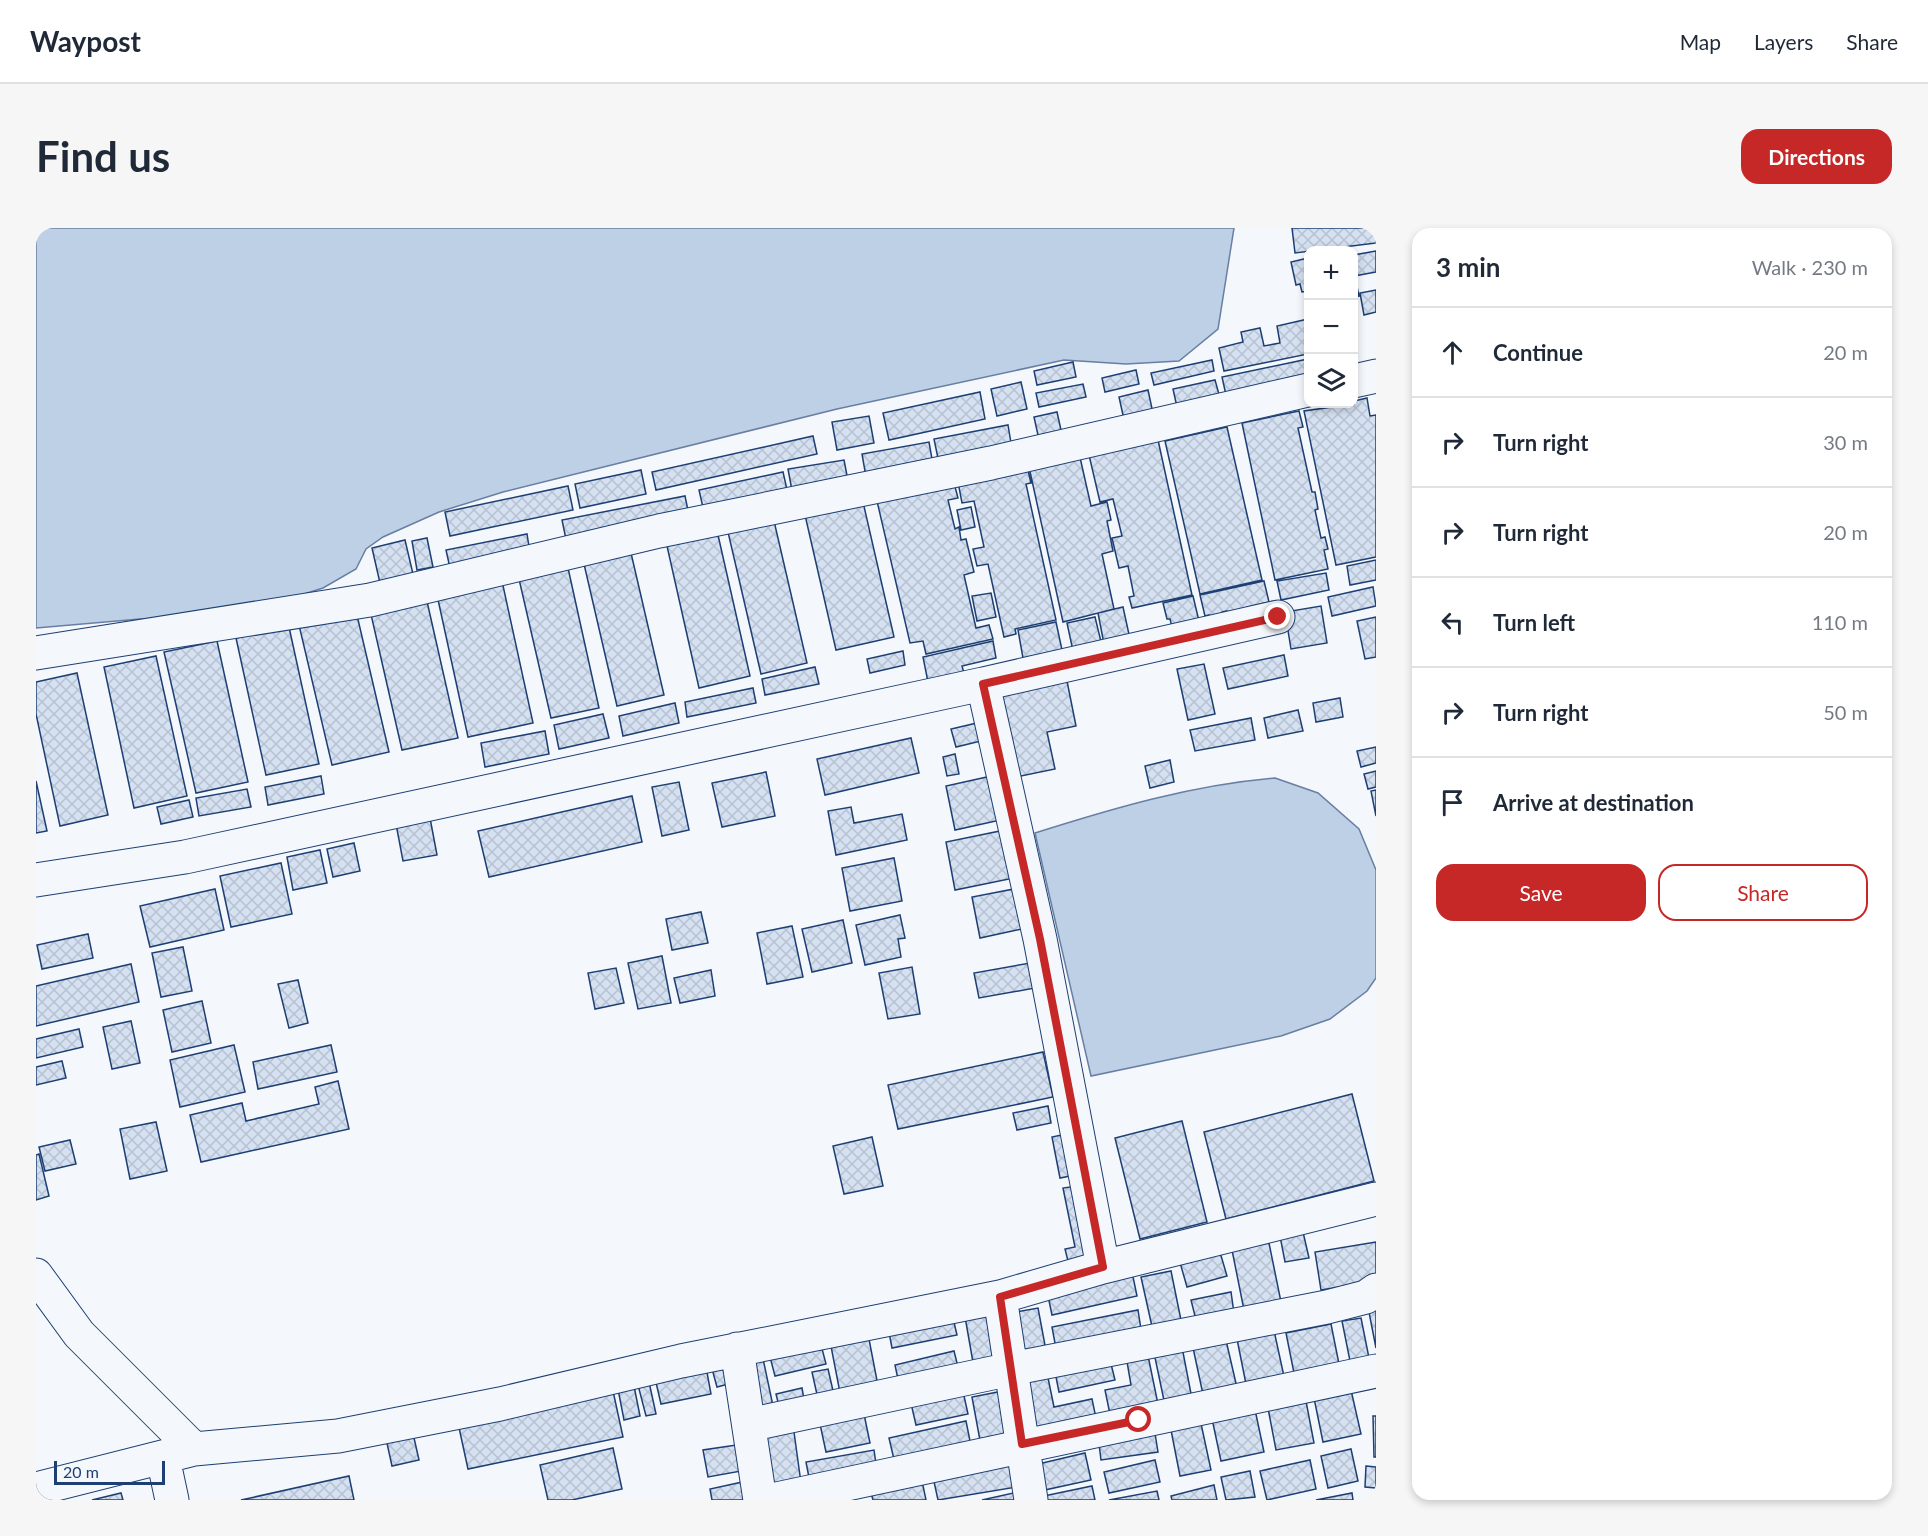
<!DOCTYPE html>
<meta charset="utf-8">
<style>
body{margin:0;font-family:Lato,sans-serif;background:#f6f6f7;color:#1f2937}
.controls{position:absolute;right:18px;top:18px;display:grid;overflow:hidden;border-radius:12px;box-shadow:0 3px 9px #0003}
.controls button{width:54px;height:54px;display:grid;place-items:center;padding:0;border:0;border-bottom:2px solid #e0e1e3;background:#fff;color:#1f2937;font:30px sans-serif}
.scale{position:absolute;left:18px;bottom:15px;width:111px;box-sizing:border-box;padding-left:6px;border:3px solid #1d3f73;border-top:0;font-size:16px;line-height:21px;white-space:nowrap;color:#1d3f73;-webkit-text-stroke:4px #f4f7fb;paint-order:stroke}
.stop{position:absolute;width:18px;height:18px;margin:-14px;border:4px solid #c62828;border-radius:50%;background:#fff}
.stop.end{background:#c62828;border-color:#fff;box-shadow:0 2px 6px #0008}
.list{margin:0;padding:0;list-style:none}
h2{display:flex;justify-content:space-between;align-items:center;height:78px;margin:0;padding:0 24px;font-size:26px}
h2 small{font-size:20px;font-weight:400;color:#747a83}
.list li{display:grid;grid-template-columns:39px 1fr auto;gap:18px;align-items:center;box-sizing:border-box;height:90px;padding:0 24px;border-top:2px solid #e0e1e3}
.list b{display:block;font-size:22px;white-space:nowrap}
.list em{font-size:20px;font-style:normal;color:#747a83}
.actions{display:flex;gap:12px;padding:18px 24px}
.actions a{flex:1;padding:14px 0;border:2px solid #c62828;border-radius:18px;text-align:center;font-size:21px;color:#c62828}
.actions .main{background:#c62828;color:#fff}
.icon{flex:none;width:33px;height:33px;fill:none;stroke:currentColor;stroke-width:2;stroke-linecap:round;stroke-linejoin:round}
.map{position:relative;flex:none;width:1340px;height:1272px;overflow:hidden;border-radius:18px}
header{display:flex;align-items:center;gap:36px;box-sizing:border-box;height:84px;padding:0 30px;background:#fff;border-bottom:2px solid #e0e1e3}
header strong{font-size:28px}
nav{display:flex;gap:33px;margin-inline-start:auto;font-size:21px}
.intro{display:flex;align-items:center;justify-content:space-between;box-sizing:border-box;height:144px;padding:0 36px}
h1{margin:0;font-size:42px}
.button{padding:15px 27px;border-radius:18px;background:#c62828;color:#fff;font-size:21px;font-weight:700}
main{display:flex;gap:36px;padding:0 36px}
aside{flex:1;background:#fff;border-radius:18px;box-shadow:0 3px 9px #0003}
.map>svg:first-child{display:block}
.water{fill:#bed0e5;stroke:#687fa3;stroke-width:1.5}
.building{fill:url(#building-cross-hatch);stroke:#1d3f73;stroke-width:1.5}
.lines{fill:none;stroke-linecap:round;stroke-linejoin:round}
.street-casing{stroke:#1d3f73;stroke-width:35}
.street{stroke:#f4f7fb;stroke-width:33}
.route{stroke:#c62828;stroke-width:8}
</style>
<header>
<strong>Waypost</strong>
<nav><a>Map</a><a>Layers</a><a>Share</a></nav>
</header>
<div class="intro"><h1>Find us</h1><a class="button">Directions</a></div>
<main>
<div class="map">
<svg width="1340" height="1272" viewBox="0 0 1340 1272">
<defs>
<pattern id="building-cross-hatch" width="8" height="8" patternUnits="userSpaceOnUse" patternTransform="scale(1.5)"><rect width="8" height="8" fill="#d5e0f0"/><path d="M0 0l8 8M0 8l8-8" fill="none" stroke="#b6c1d1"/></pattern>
</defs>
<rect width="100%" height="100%" fill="#f4f7fb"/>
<!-- water -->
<path class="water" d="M0,0H1198L1182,101L1143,133L1090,136L1028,132L801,181L467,264L403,284L347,309L330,321L320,341L287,360L233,377L161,391H104L0,400Z
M1239,550L1282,565L1323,601L1340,642V750L1331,763L1294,791L1245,808L1055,848L999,605C1078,580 1156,557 1239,550Z"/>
<!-- building -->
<path class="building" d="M1256,0H1340V15L1259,25Z
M1340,23V44L1318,48V27Z
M1272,30V63L1266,64L1264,56L1260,57L1255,34Z
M1318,54H1320L1323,68L1318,70Z
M1340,62V84L1328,87L1324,65Z
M1272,91V126L1188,143L1183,120L1207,114L1205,104L1224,100L1228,118L1244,115L1241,98Z
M1272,131V152L1192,176L1186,149Z
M1176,132L1178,143L1118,157L1115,145Z
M1037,134L1040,149L1001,157L998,143Z
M1100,142L1103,156L1069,164L1066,150Z
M1179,152L1184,170L1141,179L1137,161Z
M985,154L991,181L961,188L955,161Z
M1047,156L1050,169L1003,179L1000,165Z
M1112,162L1118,190L1089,196L1083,169Z
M944,164L949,191L853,212L847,185Z
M1331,170L1334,188L1340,187V329L1300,337L1268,183L1318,176V173Z
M1263,183L1267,199L1262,200L1276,264H1279L1282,281L1279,282L1285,310L1289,309L1292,321L1288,322L1292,341L1239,352L1206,195Z
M1021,184L1027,211L1004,216L998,189Z
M833,188L838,215L801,222L796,194Z
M972,197L976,221L903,235L898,211Z
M1191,199L1226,352L1164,366L1129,213Z
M777,208L781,226L620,262L616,244Z
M1122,212L1156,367L1096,380L1093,369L1098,368L1092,338L1083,340L1076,310L1086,308L1077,271L1064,274L1053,227Z
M893,214L897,237L830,249L826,226Z
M1043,225L1055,278L1071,274L1075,292L1071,293L1077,323L1066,326L1078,381L1027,394L993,239Z
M808,232L813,258L757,268L752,241Z
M990,234L995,255L990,256L1020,392L979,401L980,406L968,409L952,336L941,338L937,321L948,319L938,273L926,275L922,254Z
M605,242L610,266L544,280L539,256Z
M747,244L752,266L668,284L663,262Z
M918,255L922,270L912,272L919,301L923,299L925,312L930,311L938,344L928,347L940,400L953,397L957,411L890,426L887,413L874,415L841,273Z
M532,258L537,282L414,308L409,284Z
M649,268L654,292L531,316L526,292Z
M827,274L858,409L800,422L769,287Z
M935,279L939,299L925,302L921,282Z
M738,293L771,435L725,446L692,304Z
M491,306L494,325L414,340L410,322Z
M682,307L714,448L663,460L631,318Z
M391,310L397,339L381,342L376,313Z
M369,312L377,346L344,355L336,320Z
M595,325L628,467L581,478L548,336Z
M1340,332V352L1314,357L1311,338Z
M532,340L563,480L515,490L483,351Z
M1290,345L1293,362L1245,372L1241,353Z
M466,353L497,495L432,509L401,367Z
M1228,353L1233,374L1211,379L1212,384L1192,389L1191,383L1186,384L1187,390L1174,393L1173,387L1169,388L1164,367Z
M1337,359L1340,378L1296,388L1292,369Z
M955,365L960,389L941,393L936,368Z
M1157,368L1163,393L1136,399L1134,391H1131L1127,375Z
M390,369L422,510L366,522L334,382Z
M1285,378L1291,415L1255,421L1249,384Z
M1087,379L1094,411L1068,416L1062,385Z
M320,383L353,524L296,537L263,397Z
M1059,389L1068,426L1039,432L1031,395Z
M1340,389V429L1329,431L1321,393Z
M1020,394L1026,422L987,430L982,402Z
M253,399L283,536L230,547L200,410Z
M181,413L212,554L160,565L128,424Z
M957,413L960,430L926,438L928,445L892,454L887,429Z
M867,423L869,437L834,445L831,431Z
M1248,427L1252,448L1192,461L1187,440Z
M120,428L151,568L98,580L68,439Z
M1168,436L1179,486L1152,492L1141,441Z
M779,439L783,456L729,467L726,451Z
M41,445L72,587L24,598L0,486V454Z
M1031,453L1040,498L1011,504L1019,541L975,550L958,469Z
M717,460L720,475L651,489L649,474Z
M1304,470L1307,489L1280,494L1277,475Z
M639,475L643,495L587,508L583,488Z
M1262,482L1267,503L1232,510L1228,490Z
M567,486L573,510L523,521L518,497Z
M1215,490L1219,512L1159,523L1154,502Z
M941,495L945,513L920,519L915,501Z
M509,503L513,526L449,539L445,515Z
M875,510L883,545L789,567L781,531Z
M1340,519V535L1325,539L1321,523Z
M919,526L923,546L911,548L907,529Z
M1134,532L1138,554L1114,560L1109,538Z
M1340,543V559L1332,561L1328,546Z
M730,544L739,588L686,599L676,555Z
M960,547L969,591L919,602L910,558Z
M285,548L288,566L232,577L229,559Z
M0,553L11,603L0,605Z
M643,554L653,602L626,608L616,559Z
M211,561L215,579L163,588L160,570Z
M1340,562V588L1335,563Z
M596,568L606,614L453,649L442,603Z
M153,572L157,589L125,596L121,579Z
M815,579L818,595L866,586L871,612L800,627L792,583Z
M394,590L401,627L367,633L360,596Z
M969,602L978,650L919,662L910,614Z
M318,615L324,643L297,649L291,621Z
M284,622L291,655L257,662L251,629Z
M858,630L866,673L814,683L806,640Z
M245,635L256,686L195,699L184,648Z
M179,661L188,702L114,719L104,678Z
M978,661L986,701L944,710L936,669Z
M665,684L672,715L636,722L630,691Z
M864,687L869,710L862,711L865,729L829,737L820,697Z
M807,692L816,735L776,744L766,701Z
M756,698L767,749L731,756L721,705Z
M52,706L57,730L6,741L1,717Z
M147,719L156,763L125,769L116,725Z
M626,728L635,775L602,781L592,735Z
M994,735L999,760L943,770L938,745Z
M95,736L103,774L0,798V758Z
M876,739L884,786L852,791L843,745Z
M580,740L588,775L559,781L552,745Z
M675,742L679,768L644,775L638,750Z
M262,752L272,795L253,800L242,756Z
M166,773L175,815L136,824L127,782Z
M95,793L104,835L76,841L67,799Z
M43,801L47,819L0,830V811Z
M198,817L209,864L144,879L134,832Z
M295,817L301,844L222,861L217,834Z
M1007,824L1017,869L862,901L852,857Z
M26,833L30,850L0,857V839Z
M302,853L313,901L165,934L154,887L206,875L210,893L283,876L279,859Z
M1316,866L1338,953L1190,991L1168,904Z
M1012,878L1015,895L981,902L977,885Z
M1146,893L1171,994L1104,1011L1079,910Z
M120,894L131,943L94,951L84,901Z
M1035,905L1044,946L1024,950L1016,909Z
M836,909L847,958L808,966L797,918Z
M34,912L40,936L9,943L3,919Z
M3,926L13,968L0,972V927Z
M1047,957L1062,1036L1034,1041L1029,1021L1039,1019L1027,960Z
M1267,1004L1273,1030L1249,1034L1244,1008Z
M1181,1014L1191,1048L1151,1059L1141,1024Z
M1340,1014V1053L1285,1062L1279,1024Z
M1233,1015L1245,1074L1208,1082L1196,1022Z
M1135,1043L1146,1097L1117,1103L1105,1049Z
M1096,1044L1101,1068L1016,1087L1011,1063Z
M1195,1064L1198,1085L1160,1092L1155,1072Z
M1340,1077V1120L1332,1079Z
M958,1078L969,1134L938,1140L928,1083Z
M1002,1080L1011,1128L989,1132L980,1084Z
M1102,1082L1106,1108L1021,1126L1016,1099Z
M916,1086L921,1107L856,1120L852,1099Z
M1325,1090L1334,1135L1315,1138L1306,1093Z
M1295,1096L1304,1141L1259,1150L1250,1105Z
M1237,1098L1249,1153L1211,1161L1200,1106Z
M832,1106L843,1163L805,1170L794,1113Z
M1189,1108L1202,1164L1168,1171L1156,1115Z
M784,1113L790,1136L739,1148L733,1125Z
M1145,1114L1157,1176L1130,1182L1117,1120Z
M1110,1118L1123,1181L1075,1191L1069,1162L1095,1157L1089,1122Z
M918,1123L923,1143L863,1156L859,1137Z
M726,1126L737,1178L717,1183L706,1130Z
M694,1132L700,1154L681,1159L675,1137Z
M1074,1132L1079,1152L1023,1164L1019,1144Z
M670,1139L675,1166L625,1176L619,1150Z
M792,1141L798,1167L782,1171L776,1144Z
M1011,1145L1018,1179L1056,1171L1061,1195L996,1209L984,1151Z
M597,1153L604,1188L588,1192L581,1156Z
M613,1154L620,1186L610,1188L602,1157Z
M926,1159L932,1186L880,1197L874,1171Z
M766,1160L769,1177L744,1182L740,1166Z
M1315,1162L1325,1206L1287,1214L1278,1170Z
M577,1163L587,1209L432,1241L422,1195Z
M967,1163L976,1213L945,1218L936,1169Z
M1269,1168L1278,1215L1240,1222L1231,1175Z
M1218,1177L1228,1224L1185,1233L1175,1186Z
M828,1186L834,1215L790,1224L784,1196Z
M1337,1188H1340V1229H1338Z
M1164,1191L1175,1242L1144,1248L1134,1197Z
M930,1193L936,1223L860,1240L853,1210Z
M1118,1199L1122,1224L1065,1232L1062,1208Z
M376,1201L383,1232L356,1238L349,1206Z
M758,1204L765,1255L729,1260L723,1208Z
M707,1216L711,1242L672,1249L667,1222Z
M577,1220L586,1261L536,1272H512L504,1237Z
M1315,1221L1322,1253L1292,1260L1285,1228Z
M838,1222L841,1243L774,1255L770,1234Z
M1049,1225L1055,1252L1004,1263L998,1237Z
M1119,1232L1124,1254L1073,1265L1068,1244Z
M1274,1232L1280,1261L1231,1272L1224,1243Z
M976,1234L981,1259L902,1272L897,1249Z
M1330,1238L1340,1239V1260L1329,1259Z
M1214,1243L1219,1269L1190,1272L1185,1249Z
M313,1248L318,1272H205Z
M711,1253L715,1272H676L674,1261Z
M886,1253L890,1272H837L835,1265Z
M1178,1257L1181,1272H1136L1135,1268Z
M1056,1258L1059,1272H1004L1003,1269Z
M1121,1263L1123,1272H1073Z
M982,1264L983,1272H946Z
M85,1265L87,1272H56Z
M1316,1265L1317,1272H1280Z"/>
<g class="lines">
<defs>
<path id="street" d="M1318,153L1340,148
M0,425L334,372L623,303L955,235L1272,162
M947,456L1242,389
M0,652L149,629L947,456L1004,711L1067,1039
M0,1047L43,1106L158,1221L0,1261
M964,1069L995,1272
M701,1121L724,1272
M713,1197L975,1141L1291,1079L1330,1069L1340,1062
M158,1221L302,1208L464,1176L645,1133L964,1069L1067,1039L1340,971
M127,1230L136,1272
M736,1272L1340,1143"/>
</defs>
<!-- street casing -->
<use href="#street" class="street-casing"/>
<!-- street -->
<use href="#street" class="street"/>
</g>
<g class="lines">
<!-- route -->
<path class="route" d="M1103,1192L986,1216L964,1069L1067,1039L1004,711L947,456L1242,389"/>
</g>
</svg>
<div class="controls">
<button>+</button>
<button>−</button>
<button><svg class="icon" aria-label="layers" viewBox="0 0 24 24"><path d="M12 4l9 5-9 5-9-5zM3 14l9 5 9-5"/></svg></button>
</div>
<div class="scale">20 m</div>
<div class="stop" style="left:1103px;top:1192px"></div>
<div class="stop end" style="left:1242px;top:389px"></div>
</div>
<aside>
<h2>3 min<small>Walk · 230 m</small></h2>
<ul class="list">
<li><svg class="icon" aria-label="ahead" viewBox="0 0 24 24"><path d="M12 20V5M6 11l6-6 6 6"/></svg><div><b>Continue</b></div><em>20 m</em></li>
<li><svg class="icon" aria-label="right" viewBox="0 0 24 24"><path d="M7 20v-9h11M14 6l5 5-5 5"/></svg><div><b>Turn right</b></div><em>30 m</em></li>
<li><svg class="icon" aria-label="right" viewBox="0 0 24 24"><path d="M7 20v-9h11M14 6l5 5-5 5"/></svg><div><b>Turn right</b></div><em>20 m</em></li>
<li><svg class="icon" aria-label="left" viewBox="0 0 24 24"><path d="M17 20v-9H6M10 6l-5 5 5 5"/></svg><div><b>Turn left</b></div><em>110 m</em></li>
<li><svg class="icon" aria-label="right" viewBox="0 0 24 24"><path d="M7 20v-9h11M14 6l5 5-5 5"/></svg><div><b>Turn right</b></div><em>50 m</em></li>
<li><svg class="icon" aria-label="arrive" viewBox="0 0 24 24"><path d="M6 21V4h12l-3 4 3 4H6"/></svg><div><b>Arrive at destination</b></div></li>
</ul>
<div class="actions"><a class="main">Save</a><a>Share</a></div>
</aside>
</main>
